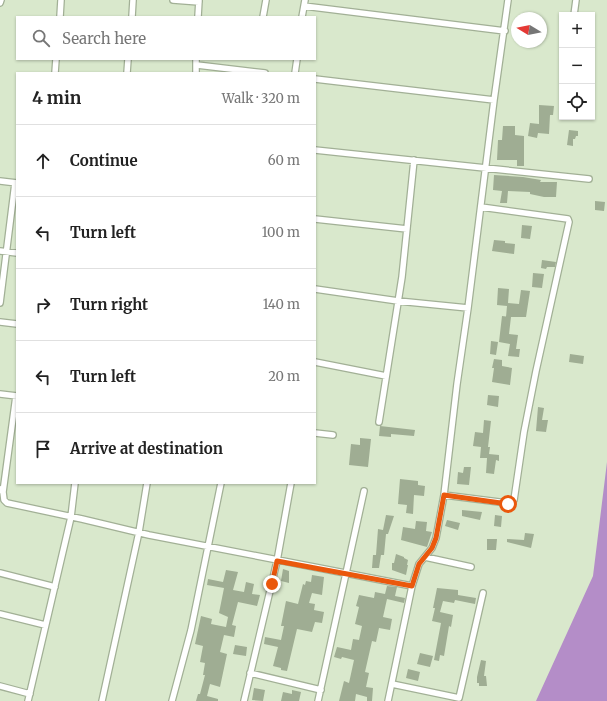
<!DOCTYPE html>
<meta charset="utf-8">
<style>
body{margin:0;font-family:Merriweather,serif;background:#f6f6f6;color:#222}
.controls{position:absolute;right:12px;top:12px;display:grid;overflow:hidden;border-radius:0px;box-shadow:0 1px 3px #0004}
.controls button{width:36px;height:36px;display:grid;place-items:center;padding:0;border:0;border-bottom:1px solid #e0e0e0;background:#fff;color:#222;font:20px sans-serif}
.compass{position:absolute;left:511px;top:12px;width:36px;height:36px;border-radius:50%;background:#fff;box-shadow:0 1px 3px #0004;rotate:280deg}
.stop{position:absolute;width:12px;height:12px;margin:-9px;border:3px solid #ea580c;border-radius:50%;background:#fff}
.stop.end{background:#ea580c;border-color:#fff;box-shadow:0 1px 4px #0008}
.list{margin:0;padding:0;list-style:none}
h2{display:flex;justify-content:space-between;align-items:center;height:52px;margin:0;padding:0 16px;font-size:17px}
h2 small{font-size:13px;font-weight:400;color:#767676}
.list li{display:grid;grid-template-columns:26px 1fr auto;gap:12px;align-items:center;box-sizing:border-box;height:72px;padding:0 16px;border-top:1px solid #e0e0e0}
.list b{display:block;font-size:15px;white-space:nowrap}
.list em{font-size:13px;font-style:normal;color:#767676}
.icon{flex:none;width:22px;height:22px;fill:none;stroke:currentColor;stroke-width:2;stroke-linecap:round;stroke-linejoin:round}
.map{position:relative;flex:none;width:607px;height:701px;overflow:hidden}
.search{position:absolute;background:#fff;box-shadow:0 1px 3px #0004;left:16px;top:16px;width:300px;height:44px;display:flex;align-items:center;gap:10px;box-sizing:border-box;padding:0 14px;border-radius:0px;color:#767676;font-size:15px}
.panel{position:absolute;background:#fff;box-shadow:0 1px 3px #0004;left:16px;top:72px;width:300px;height:412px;border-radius:0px}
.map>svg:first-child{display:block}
.water{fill:#b48dc8}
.building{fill:#9fad93}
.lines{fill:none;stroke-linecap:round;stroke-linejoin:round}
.minor-casing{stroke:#a2b096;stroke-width:8}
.minor{stroke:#fff;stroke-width:5.5}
.route{stroke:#ea580c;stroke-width:5}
</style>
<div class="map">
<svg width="607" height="701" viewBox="0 0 607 701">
<rect width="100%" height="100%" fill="#d9e8cc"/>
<!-- water -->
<path class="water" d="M607,462V701H536L593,576Z"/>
<!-- building -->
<path class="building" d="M539,105L554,106L553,115H550L549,134L538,133L537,138L528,136L530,123L539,124Z
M503,126H515V135L524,136V166H517V160H497L498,140H502Z
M569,130L578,131V136H576L575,139H573V146L567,145Z
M494,175L523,177L541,180L540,182H557L556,197H544L530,194V192L508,191L507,203H500L502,191L493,190Z
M595,201L605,202L604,211L595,210Z
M522,225L532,226L530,239L521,238Z
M494,240L505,241V243L515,244L514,254L492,251Z
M542,260L556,262L555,267H547L546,269L541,268Z
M533,273L544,274L542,288L532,287Z
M498,288L509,289L508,303L519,304L521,290L530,291L526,317H506L507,306L497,305Z
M502,316L511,317L509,334L518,335L516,349H520L519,357L508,356L510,344L499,342Z
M491,341L498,342L496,355L490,354Z
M570,354L584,356L583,364L569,362Z
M494,359L502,360V366L512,368L510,385L492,382L494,368H492Z
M488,395L499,396L498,407L487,405Z
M538,407L544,408L542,420H548L546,432L536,431Z
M484,420L491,421L488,447H490L489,454L499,455V461L496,460L494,474L486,473L487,458H480L481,447L473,446L475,432L483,433Z
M380,426L415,430L414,436L391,434V437L379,436Z
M360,438L371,439L368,467L349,465L351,444L360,445Z
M464,467H471L469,485L457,484L458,472L463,473Z
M400,479L418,481V485L425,486L424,496L414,495L413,514L406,513L407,505L398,504Z
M462,510L482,512L480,520L462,516Z
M386,515L394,516L388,534H386L384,555H381L379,568H372L373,555H376L378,529L383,530Z
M495,515L502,516L501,527L494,526Z
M447,520L460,523L458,530L445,526Z
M416,521L427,522L426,531L432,532L427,547L401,540L403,527L415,529Z
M525,533L534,534L531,548L507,542V539L524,540Z
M487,539H497L496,550H487Z
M396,554L404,557V558L408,560L407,565H408L406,575L392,570V563H394Z
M283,569L289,571V583L281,581Z
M226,570L238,572L233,590L244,592L246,582L254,584L252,594L260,595L257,606L238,602L232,625L236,626L234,637L224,635L220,652L227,654L220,687L210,684L207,696L218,699V701H196L198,694H200L205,675H203L205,663L200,662L203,646L195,644L201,616L212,619L211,624L226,627L228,617L219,613L224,588L207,585L208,579L223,582Z
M312,575L324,577L322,595L312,593L309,603L315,604L314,610L324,612L322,623L315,622L312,632L297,629L287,671L281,670V668L273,666L278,647L264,644L265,637L281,640L284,626H281L286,601L298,604L303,584L305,585L306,581L311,582Z
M387,586L397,587L395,596L405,598L404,603L387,599L383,617L392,619L390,630L379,628L376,642L372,641L365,672L369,673L366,687L373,688L372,701H367V697L356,694L355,701H339L344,681L349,683L354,660L342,657L341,659L334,657L337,647L351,650L353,639L359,640L362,626L355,624L359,607L356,606L359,595L374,598L375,592L385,594Z
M437,588L458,590V595L476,598L475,604L455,600L454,603L443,601L440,612L453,615L451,627L449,626L444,656L440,655L439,661L434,660L441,623L432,621L435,608H433Z
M235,645L247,647L246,656L233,654Z
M420,653L433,656L430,667L417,664Z
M481,660L486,661L484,676H486L487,686H479V683H477V677Z
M408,669L420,672L418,681L406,678Z
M254,688L265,690L263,701L252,700Z
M292,690L301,692L299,701H281L283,692L292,694Z"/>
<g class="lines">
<defs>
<path id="minor" d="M173,0L199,2
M0,3L1,0
M304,6L505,31
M574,15L576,0
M60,17L61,0
M132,17L133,0
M198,17L199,0
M263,17L266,0
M302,17L305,0
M197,65L265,73
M55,73L56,59
M127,73L128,59
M196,73V59
M295,73L297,59
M315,79L494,100
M315,150L589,179
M0,181L17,183
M315,219L407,229
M0,251L17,253
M315,289L398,301L468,308
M0,303L15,183
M0,322L17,324
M315,362L386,376
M0,394L17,396
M379,422L402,277L414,160
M315,433L333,435
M0,489L3,492L4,500L7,503L82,519L149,535L412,586
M3,492L16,396
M444,495L507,503H511L514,500L524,432L536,371L569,222L568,219L481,207
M425,557L471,567
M0,573L55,587
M0,614L45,625
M250,673L321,690
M392,684L459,698L483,593
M0,686L30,694
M28,701L71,517L75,483
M102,701L139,532L147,483
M172,701L191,630L221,483
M244,701L277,561L291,483
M318,701L364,491
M388,701L412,586L419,564L432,548L436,538L444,495L457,384L468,308L494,100L508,0"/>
</defs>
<!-- minor casing -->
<use href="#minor" class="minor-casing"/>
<!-- minor -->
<use href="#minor" class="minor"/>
</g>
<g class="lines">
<!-- route -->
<path class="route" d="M272,584L277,561L412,586L419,564L432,548L436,538L444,495L508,504"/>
</g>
</svg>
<div class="controls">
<button>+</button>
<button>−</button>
<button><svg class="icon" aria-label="locate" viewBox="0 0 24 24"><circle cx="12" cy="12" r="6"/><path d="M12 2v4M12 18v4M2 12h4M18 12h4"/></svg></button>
</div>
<svg class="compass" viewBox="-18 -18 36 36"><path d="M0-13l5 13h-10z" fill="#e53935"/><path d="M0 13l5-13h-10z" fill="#767676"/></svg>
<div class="stop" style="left:508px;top:504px"></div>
<div class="stop end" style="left:272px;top:584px"></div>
<div class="search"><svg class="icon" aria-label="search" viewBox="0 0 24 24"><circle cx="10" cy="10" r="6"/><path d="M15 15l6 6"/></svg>Search here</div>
<section class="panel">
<h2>4 min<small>Walk · 320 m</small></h2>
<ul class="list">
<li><svg class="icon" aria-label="ahead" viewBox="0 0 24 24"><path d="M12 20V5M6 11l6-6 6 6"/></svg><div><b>Continue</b></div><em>60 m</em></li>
<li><svg class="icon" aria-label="left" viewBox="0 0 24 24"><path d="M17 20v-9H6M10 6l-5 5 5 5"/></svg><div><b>Turn left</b></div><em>100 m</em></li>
<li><svg class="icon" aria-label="right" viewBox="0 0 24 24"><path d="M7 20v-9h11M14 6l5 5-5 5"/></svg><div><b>Turn right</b></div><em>140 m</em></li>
<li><svg class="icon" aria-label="left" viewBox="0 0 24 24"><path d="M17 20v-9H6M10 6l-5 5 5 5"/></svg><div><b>Turn left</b></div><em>20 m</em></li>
<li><svg class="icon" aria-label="arrive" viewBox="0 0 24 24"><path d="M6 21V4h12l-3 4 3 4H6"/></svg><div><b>Arrive at destination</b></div></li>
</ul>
</section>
</div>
